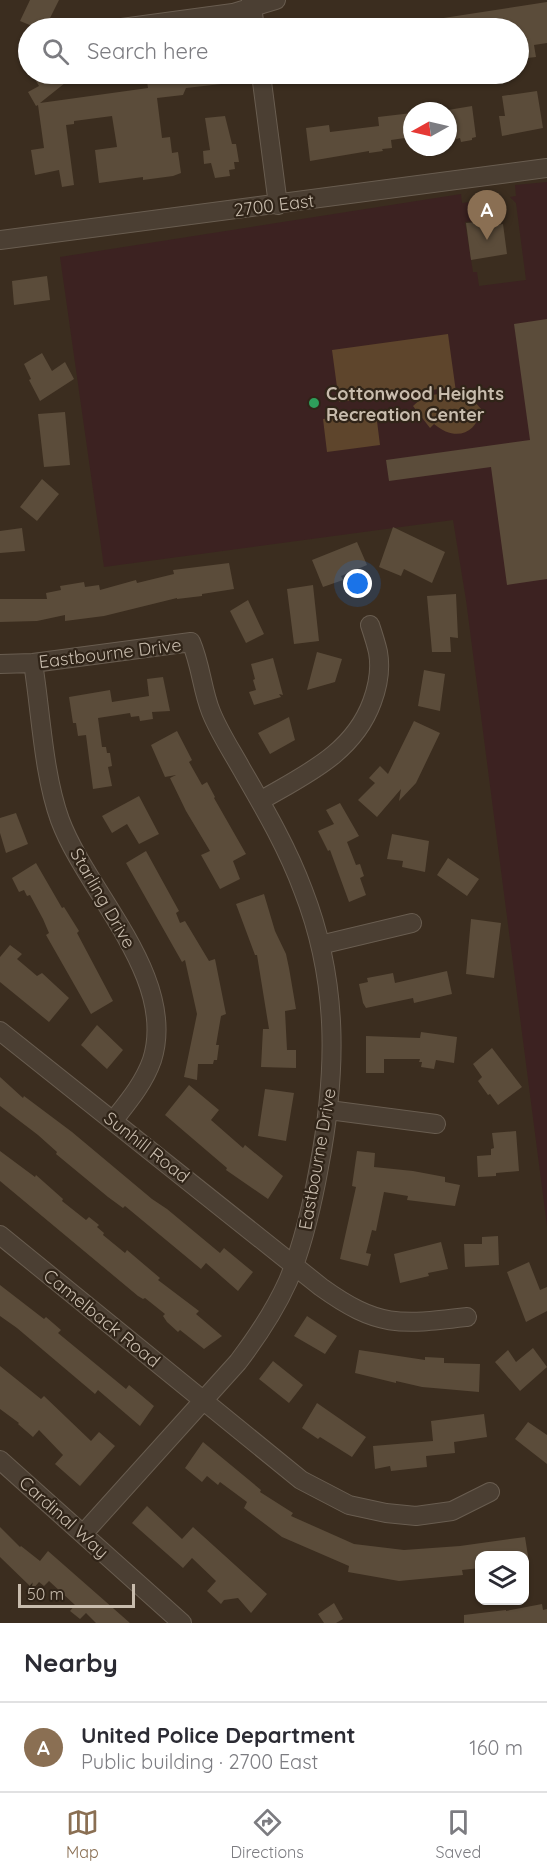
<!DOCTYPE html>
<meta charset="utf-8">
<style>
body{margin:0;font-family:Quicksand,sans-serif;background:#f7f7f7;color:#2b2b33}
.controls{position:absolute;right:18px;bottom:18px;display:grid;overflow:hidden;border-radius:12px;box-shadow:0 2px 4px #0004}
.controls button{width:54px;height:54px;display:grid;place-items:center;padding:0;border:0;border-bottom:2px solid #e1e1e2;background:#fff;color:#2b2b33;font:30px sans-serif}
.compass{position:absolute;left:403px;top:102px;width:54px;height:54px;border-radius:50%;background:#fff;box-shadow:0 2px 4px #0004;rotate:262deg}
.scale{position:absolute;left:18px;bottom:15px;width:117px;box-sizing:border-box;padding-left:6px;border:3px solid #c8bcad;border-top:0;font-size:16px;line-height:21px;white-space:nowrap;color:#c8bcad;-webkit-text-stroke:4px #302418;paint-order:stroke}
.you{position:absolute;left:358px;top:584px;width:21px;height:21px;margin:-15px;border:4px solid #fff;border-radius:50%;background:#1a73e8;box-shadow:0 0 0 9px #1a73e833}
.badge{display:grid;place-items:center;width:39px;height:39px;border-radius:50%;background:#8a6f53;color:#fff;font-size:20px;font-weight:700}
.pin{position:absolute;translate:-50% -50px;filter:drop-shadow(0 2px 3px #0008)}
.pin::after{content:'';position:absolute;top:32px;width:21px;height:18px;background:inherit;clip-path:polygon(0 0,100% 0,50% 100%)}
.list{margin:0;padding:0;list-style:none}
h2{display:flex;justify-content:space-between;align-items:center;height:78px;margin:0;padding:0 24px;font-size:26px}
h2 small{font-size:20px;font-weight:400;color:#7c7c81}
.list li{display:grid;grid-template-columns:39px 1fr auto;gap:18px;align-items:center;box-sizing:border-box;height:90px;padding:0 24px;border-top:2px solid #e1e1e2}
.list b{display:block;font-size:22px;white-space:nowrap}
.list p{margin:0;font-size:20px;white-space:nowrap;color:#7c7c81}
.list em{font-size:20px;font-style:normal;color:#7c7c81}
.icon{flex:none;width:33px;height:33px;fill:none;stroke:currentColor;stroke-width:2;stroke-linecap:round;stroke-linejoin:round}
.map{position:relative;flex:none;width:547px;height:1623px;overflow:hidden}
.search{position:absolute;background:#fff;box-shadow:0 2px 4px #0004;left:18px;right:18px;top:18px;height:66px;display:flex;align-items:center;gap:15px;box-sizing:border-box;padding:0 21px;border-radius:33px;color:#7c7c81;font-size:22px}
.sheet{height:168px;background:#fff}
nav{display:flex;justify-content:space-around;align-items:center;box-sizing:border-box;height:84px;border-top:2px solid #e1e1e2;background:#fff;font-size:16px;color:#7c7c81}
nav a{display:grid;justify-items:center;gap:3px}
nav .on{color:#8a6f53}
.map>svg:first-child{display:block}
.green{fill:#3c2221}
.water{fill:#5e452c}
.building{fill:#5b4c3a}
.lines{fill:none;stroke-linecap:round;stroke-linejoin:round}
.minor-casing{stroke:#695d50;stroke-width:20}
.minor{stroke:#4b3f33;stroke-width:18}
.leisure-dot{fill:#2e9e5b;stroke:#302418;stroke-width:2}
.labels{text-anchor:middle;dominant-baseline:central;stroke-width:4.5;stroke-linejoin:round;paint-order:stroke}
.street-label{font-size:18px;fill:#c8bcad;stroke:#302418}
.poi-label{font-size:18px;font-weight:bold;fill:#c8bcad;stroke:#302418;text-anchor:start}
</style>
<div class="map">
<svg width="547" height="1623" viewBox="0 0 547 1623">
<rect width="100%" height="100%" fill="#3b2d1f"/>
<!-- green -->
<path class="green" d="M547,182V1226L466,600L453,520L104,567L60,257L461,194L462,203L470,202L473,221L465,222L473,272H477L479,286L526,280L516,203L510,197L516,196L515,185Z"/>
<!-- water -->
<path class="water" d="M448,334L456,392L471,390L475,402L481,409C476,436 454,441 434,424L430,428L413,406L424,396L447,393V388L339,402L332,350Z
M376,413L380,445L327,452L323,419Z"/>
<!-- building -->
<path class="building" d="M30,0H59L45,28H37L20,21Z
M547,2V43L534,45L536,57L519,59V28H424V21Z
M32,74H59L65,83L40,103L148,88L146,75L155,74H238L239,82L186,88L183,95L157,98L162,138L170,137L172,153L178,152L181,173L173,176L143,180V177L99,183L95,150L117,147L112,116L74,121V124L66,125L74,185L62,187L59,170L35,175L31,150L44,148L38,105L36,106L28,92L39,86Z
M537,91L543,128L502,136L499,116H505L502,96Z
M472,106L476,137L472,138V140L461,142L460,138L453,140L448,110Z
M412,113V137L391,140L392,148L382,149L383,151L369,153V151L310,161L306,128L329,125L330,132L379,126L378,117Z
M225,116L232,144H236L239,162H234L235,169L229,170L230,176L215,178L211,163L204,164L203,151L210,150L205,118Z
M478,222L479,228L503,224L507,254L471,260L466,223Z
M47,276L50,300L14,305L12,281Z
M547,319V579L507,585L491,467L389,481L386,460L530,440L514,324Z
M42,353L52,371L65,362L74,379L40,401L29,380L31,379L24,364Z
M65,412L70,465L44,467L38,414Z
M42,479L59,494L37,521L20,507Z
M393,527L445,552L432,583L404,569L401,576L379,567Z
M22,528L25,551L0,553V531Z
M357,542L367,565L341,576L343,580L323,587L312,560Z
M229,563L234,589L202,594V596L177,599V598L104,616L65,621V615L37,621L0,622V599H47L46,593L61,590L60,586L84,582L85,587L99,585L100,590L136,580L137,583L174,574L173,570Z
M313,585L319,641L294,644L287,589Z
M456,594L458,638L450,637L451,652H432L427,596Z
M248,600L264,634L246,643L230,611Z
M317,652L342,659L335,682L307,690Z
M273,658L283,695L279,694L281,697L254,705L249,692L256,690L253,680L255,679L251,664Z
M424,670L445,674L440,711L418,706Z
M163,677L170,711L152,712L153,719L140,721L139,716L131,717L130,713L98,718L102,747H106L107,753H110L112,766L108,767L112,786L93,789L86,735L78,736L76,723H73L69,697L110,690L112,702L149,696L147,679Z
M289,717L295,740L270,754L258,733Z
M414,721L440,733L416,783L399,801L401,789L377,817L358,800L375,783L369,778L380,766L388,774Z
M177,731L192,760L189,762L202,785L207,782L215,797L214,798L246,854L233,861L240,879L220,889L201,855L210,851L186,811L170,778L176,775L165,777L151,745Z
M139,796L159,834L139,844L127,824L112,833L102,816Z
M340,803L359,836L347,842L356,865L360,864L364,876L360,878L366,895L349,902L330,850L328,851L318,831L334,824L326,810Z
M16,813L28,844L6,853L0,833V818Z
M392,834L429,841L425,872L402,867L403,861L387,859Z
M146,851L179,911L176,913L180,923L185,921L209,961L215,959L226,1014L221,1016L216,1045H219L217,1060H214L213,1064H198L197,1080L184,1077L197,1014L185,960L182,962L126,863Z
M448,858L479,879L467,896L437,875Z
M36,863L62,908L64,907L79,931L77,933L113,1001L91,1014L46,935L49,933L43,919L30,895L27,896L24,890L19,892L12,878Z
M264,894L275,931L286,954L289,968L296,1009L285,1011L287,1050H296V1068L261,1067L263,1029H269L257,955H255L236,904Z
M471,919L501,923L494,978L466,974Z
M10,945L22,954L17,959L37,976L42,973L69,998L49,1022L0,982V957Z
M447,971L452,994L414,1003L413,998L366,1008L363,1003L359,984L368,982L367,978L393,973L395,983Z
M97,1025L123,1050L107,1069L81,1045Z
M421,1032L457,1037L454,1063L436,1060L434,1069L421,1067L422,1062H419L420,1059H384V1073H366V1036L420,1038Z
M492,1048L522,1087L498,1105L490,1094L488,1095L478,1081L482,1077L473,1064Z
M0,1077L23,1098L24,1096L72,1132L152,1199L167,1209L220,1253L224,1248L253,1272L238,1291L206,1263L201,1269L125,1206L123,1208L108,1197L56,1154L57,1152L38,1135L0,1106Z
M189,1085L219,1110L211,1120L243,1148L245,1145L283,1176L268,1199L226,1170L227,1168L165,1115Z
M265,1089L294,1093L286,1141L258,1136Z
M516,1131L519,1171L496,1173V1176L478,1177L477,1156L491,1155V1149L494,1148L492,1133Z
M0,1151L35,1177L36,1175L63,1199L62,1201L86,1220L89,1217L99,1225L97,1227L104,1233L103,1235L125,1253L127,1250L160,1278L158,1280L199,1311L196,1314L222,1336L204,1349L180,1330L178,1332L167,1322L163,1316L165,1314L145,1298L143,1299L138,1296L0,1181Z
M357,1151L375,1153L374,1167L413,1171L445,1177V1182L460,1185L455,1206L407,1200L408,1196L384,1192L376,1231L372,1230L366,1253L371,1254L368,1266L340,1259L356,1187L352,1186Z
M498,1236L499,1265L465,1267L464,1244H482V1237Z
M441,1242L448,1269L428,1273L429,1276L400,1283L394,1254Z
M529,1262L540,1290L547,1287V1311L526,1322L507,1272Z
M0,1285L44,1319L46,1317L61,1330L58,1333L126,1389L129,1385L154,1406L140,1426L98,1390L95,1394L17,1328L0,1316Z
M307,1316L337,1336L325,1354L294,1336Z
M533,1348L547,1367L520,1391L495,1362L508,1350L516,1362Z
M359,1350L425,1360V1357L444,1358V1363L480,1364L479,1392L422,1387L396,1381V1383L355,1373Z
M273,1361L303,1385L289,1403L259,1379Z
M0,1366L41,1399L44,1396L91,1441L99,1432L115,1446L80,1486L55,1464L63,1455L39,1430L33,1437L18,1424L19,1423L0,1409Z
M317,1403L366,1437L352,1457L320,1437L318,1439L302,1428Z
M484,1414L487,1437L454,1442L455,1453L426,1456L427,1467L391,1471L390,1466L375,1469L373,1446L433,1441L431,1421Z
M528,1422L547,1435V1464L515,1439Z
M203,1442L261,1490L260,1492L293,1513L291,1516L354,1544L404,1550L460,1546L525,1537L528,1556H480V1568L462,1570L463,1575L399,1581L348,1572L349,1566L282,1537L244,1508L247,1502L220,1482L218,1485L207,1476L202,1482L185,1468Z
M147,1506L182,1539L193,1527L267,1594L251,1613L238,1598L224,1600L221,1604L207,1591L216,1581L192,1558L183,1568L132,1523Z
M0,1527L20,1547L21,1546L40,1561L48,1551L130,1623H96L86,1613L80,1619L70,1611L75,1605L49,1581L44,1586L39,1582L33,1589L0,1557Z
M334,1603L343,1619L336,1623H324L318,1614Z
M542,1604L543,1610L547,1609V1623H464V1615L506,1610V1611Z"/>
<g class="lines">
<defs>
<path id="minor" d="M251,0L255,28
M122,28L233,13L276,0
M261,74L278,205
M0,240L547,168
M33,663C41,712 43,773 60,820C87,893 178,977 152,1060C144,1083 128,1102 113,1121
M0,664L33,663L191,642C201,665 202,690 211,712C219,732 231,750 241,768C264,808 287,847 303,890C339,982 337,1072 319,1167C312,1206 303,1245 288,1281C275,1310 257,1337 238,1362L83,1534
M260,801C304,775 353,754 372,702C378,686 381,669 378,652C376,643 373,634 370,625
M320,945L412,923
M0,1031L321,1287C378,1328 400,1325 467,1317
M329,1110L436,1124
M0,1235L301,1480L349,1505L386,1513L416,1516L452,1511L490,1492
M0,1460L182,1623"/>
</defs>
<!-- minor casing -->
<use href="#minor" class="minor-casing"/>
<!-- minor -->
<use href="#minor" class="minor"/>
</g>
<!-- markers -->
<circle class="leisure-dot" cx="314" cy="403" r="6"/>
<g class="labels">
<!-- street labels -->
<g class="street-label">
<text transform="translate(274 205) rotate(-7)">2700 East</text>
<text transform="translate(110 653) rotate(-7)">Eastbourne Drive</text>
<text transform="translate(103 898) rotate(60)">Starling Drive</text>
<text transform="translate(147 1147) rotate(38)">Sunhill Road</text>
<text transform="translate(317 1159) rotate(-80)">Eastbourne Drive</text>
<text transform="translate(102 1318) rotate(39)">Camelback Road</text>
<text transform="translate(64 1517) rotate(42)">Cardinal Way</text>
</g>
<!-- poi labels -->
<g class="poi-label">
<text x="326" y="393">Cottonwood Heights<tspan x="326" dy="21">Recreation Center</tspan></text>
</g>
</g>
</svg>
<div class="controls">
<button><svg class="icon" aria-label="layers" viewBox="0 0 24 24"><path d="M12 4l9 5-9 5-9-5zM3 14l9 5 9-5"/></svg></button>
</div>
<svg class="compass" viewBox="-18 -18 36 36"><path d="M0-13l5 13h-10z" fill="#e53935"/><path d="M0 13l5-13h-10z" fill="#7c7c81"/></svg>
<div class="scale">50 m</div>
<div class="you"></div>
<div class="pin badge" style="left:487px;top:240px">A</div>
<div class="search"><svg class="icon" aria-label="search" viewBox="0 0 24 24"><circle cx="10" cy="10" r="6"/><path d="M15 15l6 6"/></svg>Search here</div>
</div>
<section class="sheet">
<h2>Nearby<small></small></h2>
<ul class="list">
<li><span class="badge">A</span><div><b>United Police Department</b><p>Public building · 2700 East</p></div><em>160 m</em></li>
</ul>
</section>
<nav>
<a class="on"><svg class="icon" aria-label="map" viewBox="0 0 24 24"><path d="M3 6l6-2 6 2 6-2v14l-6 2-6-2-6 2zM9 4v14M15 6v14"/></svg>Map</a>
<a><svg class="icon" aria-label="directions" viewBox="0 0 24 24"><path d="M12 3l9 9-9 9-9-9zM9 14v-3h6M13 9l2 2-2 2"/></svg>Directions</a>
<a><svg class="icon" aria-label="saved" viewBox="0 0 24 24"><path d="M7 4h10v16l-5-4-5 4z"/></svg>Saved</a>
</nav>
